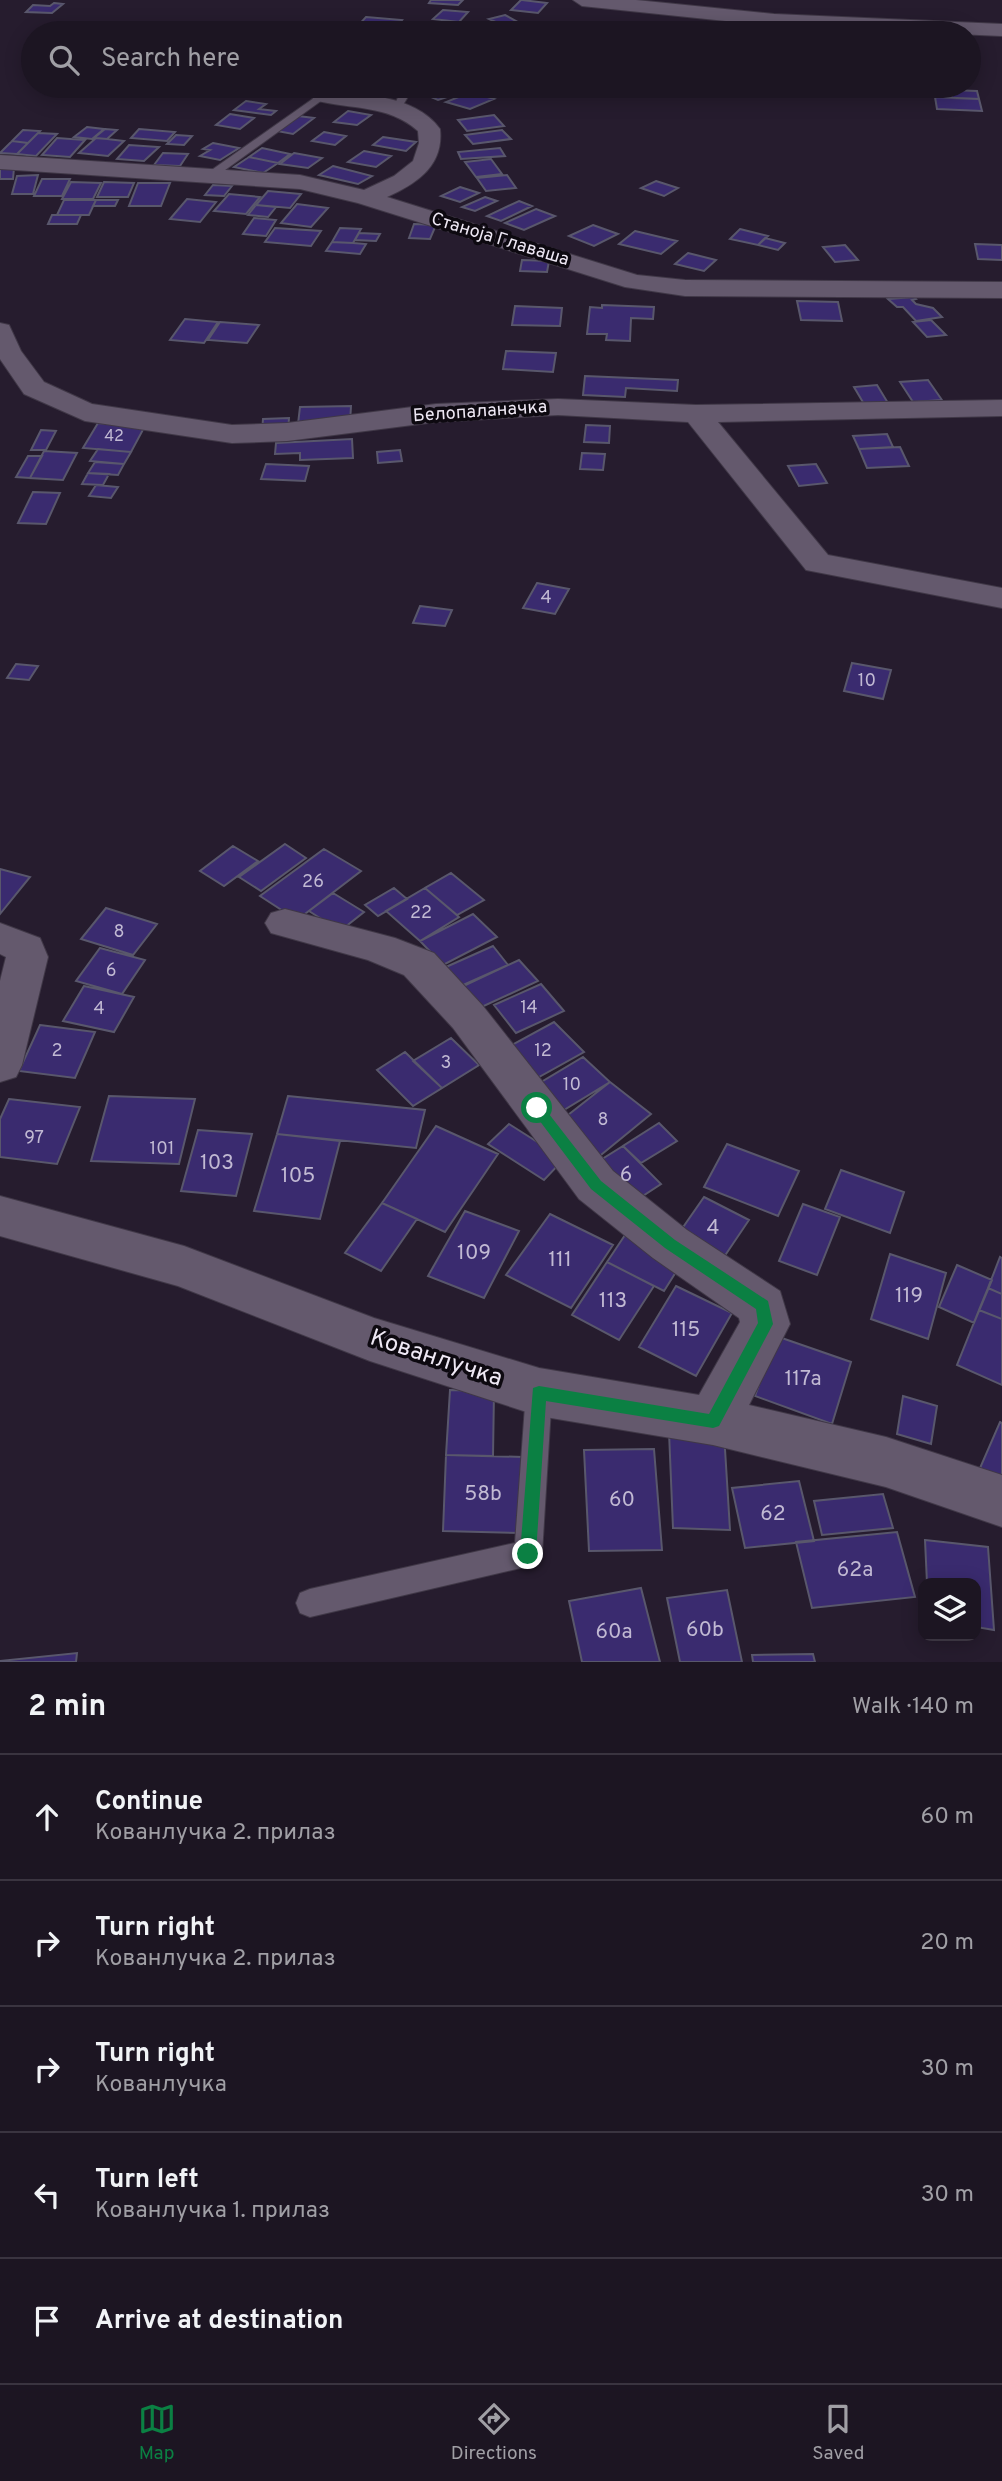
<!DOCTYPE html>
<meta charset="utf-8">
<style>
body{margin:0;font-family:Overpass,sans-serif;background:#251e2a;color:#f1f3f6}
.controls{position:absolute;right:21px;bottom:21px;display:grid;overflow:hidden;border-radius:14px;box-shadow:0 4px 18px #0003}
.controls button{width:63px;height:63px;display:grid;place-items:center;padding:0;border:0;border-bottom:2px solid #3a3440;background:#1c1522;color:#f1f3f6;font:35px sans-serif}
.stop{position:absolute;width:21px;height:21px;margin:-16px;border:5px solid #0b8043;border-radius:50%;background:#fff}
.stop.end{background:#0b8043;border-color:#fff;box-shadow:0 2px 7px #0008}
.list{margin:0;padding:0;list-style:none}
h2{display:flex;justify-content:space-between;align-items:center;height:91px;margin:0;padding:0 28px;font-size:30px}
h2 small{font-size:23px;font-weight:400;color:#a09fa5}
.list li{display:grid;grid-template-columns:46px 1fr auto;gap:21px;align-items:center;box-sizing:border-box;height:126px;padding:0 28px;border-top:2px solid #3a3440}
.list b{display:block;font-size:26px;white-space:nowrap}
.list p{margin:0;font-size:23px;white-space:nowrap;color:#a09fa5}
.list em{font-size:23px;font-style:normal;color:#a09fa5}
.icon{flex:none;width:38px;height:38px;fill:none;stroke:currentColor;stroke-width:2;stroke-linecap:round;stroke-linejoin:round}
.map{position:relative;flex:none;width:1002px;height:1662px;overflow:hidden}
.search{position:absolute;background:#1c1522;box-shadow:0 4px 18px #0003;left:21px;right:21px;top:21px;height:77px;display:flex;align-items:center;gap:18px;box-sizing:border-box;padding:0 24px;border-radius:38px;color:#a09fa5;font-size:26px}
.sheet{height:721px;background:#1c1522}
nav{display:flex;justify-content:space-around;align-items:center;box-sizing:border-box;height:98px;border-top:2px solid #3a3440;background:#1c1522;font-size:19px;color:#a09fa5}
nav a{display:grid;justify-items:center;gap:4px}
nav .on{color:#0b8043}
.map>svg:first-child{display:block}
.building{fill:#3a2b6f;stroke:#59576c;stroke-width:2}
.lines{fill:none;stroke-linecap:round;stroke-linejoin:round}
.lane-casing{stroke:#403847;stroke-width:2}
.street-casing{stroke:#403847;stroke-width:2}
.lane{fill:#64596d;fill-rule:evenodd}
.street{fill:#64596d;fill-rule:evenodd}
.route{fill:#0b8043}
.labels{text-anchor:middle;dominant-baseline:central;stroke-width:7;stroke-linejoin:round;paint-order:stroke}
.far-number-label{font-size:16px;fill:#c1b9d3}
.far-street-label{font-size:18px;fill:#eee8f4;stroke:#0d0910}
.number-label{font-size:18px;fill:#c1b9d3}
.near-number-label{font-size:21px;fill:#c1b9d3}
.near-street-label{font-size:24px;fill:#eee8f4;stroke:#0d0910}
</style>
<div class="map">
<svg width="1002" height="1662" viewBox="0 0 1002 1662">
<rect width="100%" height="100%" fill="#261c2e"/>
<!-- building -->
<path class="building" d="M431,0H463L458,5L429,3Z
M521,0H522L547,3L538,13L511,10Z
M54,3L63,4L52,13L26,12L33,5L50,6Z
M443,10L468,12L459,22L433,19Z
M505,15L516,21L500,24L489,19Z
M366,17L402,20L392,32L355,29Z
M655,22L687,25L683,33H649Z
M439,86H453L466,91L438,100L419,92Z
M731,88L761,90V97L731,96Z
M950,90L977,91L979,99L952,98Z
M471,92L494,99L470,109L446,102Z
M935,97L979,99L982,111L937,109Z
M246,101L266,104L259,109L276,111L271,115L234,110Z
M348,111L371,115L357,125L334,122Z
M230,114L254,118L240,129L216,125Z
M494,115L504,126L467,131L458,120Z
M298,116L314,118L293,134L277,131Z
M87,127L104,129L92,139L74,137Z
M105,129L117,130L107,139L94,138Z
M139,129L175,132L167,141L131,138Z
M23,130L40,131L28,143L12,141Z
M502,130L511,139L473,144L465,135Z
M324,132L346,136L335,145L312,141Z
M38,133L57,134L36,156L17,154Z
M176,135L192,136L184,145L167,144Z
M383,137L416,142L406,151L373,145Z
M57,138L85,140L70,157L42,155Z
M96,138L107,139L124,141L108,156L79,153Z
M12,141L28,143L17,154L0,153Z
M213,143L239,148L220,160L200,156L210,150L203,149Z
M129,145L159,147L144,161L117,159Z
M262,148L290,154L278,163L249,157Z
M500,148L505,156L461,159L458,152Z
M364,151L391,156L376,167L348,162Z
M163,153L188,154L180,166L154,165Z
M294,153L322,158L308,168L280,164Z
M249,157L278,163L263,173L234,167Z
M491,159L502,174L476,177L465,162Z
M333,166L372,176L358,184L319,175Z
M14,168L13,179H0V169Z
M38,175L33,194H12L17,176Z
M507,175L516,188L486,191L477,178Z
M42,179H70L62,196H34Z
M656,181L678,188L664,196L641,188Z
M71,182L101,183L93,199H62Z
M104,182L134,183L128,197H97Z
M138,183H170L161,206H129Z
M213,185L232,186L224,196L205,195Z
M460,187L479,193L460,202L441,196Z
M268,191L301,194L290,208L256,205Z
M229,194L260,197L246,214L214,211Z
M485,197L497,201L475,211L462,207Z
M187,199L216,202L200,222L170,219Z
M64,200H96L89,215H57Z
M96,200H118L115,206H93Z
M519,201L532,206L501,221L487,216Z
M297,204L328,208L311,227L281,223Z
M256,205L276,207L268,217L248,215Z
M536,209L555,216L524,230L505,223Z
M52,215H81L77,224H48Z
M254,218L276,220L266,236L243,234Z
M414,224L436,225L430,239L409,238Z
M593,225L618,234L594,246L569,236Z
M275,228L321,231L311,246L265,242Z
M340,228L361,229L353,243L332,242Z
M740,229L768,236L758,245L730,239Z
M635,231L677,241L661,254L619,244Z
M359,233L380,234L376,241L355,240Z
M765,238L785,243L778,250L758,245Z
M332,242L353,243L366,244L360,254L326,251Z
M975,244L1002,245V260L978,259Z
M845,245L858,260L835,262L823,247Z
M688,253L716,260L704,271L675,264Z
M522,260L549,261L547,272L520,271Z
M914,297L916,299L912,300L916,304L933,308L942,317L916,321L903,307H897L888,299Z
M797,301L838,302L842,321L801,320Z
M602,305L654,307L653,319L631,318L630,341L606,340L607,334H587L590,307L602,308Z
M515,306L562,308L560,326L512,325Z
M185,319L218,322L204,343L170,340Z
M931,320L946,335L927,337L913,322Z
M220,322L259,325L247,343L208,340Z
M506,351L556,353L553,372L503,369Z
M585,376L678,380L677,391L626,388L625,397L583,395Z
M928,380L942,400L913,402L900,382Z
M877,385L888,403L864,404L854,387Z
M351,406L350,423L298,424L300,407Z
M289,418L288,432H262L263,419Z
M98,423L145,426L131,452L83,448Z
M586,425L610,426L609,443L584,442Z
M41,430L56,431L46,450H31Z
M887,434L893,447L859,449L853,436Z
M352,439L353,458L300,460V453L275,454L276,443Z
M900,447L909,466L867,468L859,449Z
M98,449L131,452L124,464L90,461Z
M400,450L402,461L378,463L377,452Z
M44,451L77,453L63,480L30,478Z
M582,453L605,454L603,470L580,469Z
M28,456H42L30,478L16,477Z
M95,462L124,464L118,475L88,473Z
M266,464L309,466L305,481L261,479Z
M816,464L827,483L799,486L788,466Z
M88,473L109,474L103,485L82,484Z
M96,485L118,487L111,498L89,496Z
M33,492L60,493L46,524L18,523Z
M537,583L569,589L555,614L523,608Z
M420,606L452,610L445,626L413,623Z
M852,663L891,670L883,699L844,691Z
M16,664L38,666L29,680L7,678Z
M285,844L306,858L261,891L239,877Z
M233,846L258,861L224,886L200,871Z
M324,849L361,871L297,920L260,896Z
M0,869L30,877L0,914Z
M451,873L484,900L457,915L425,888Z
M394,888L407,899L378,916L365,905Z
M425,888L459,917L420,941L386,911Z
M333,893L364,912L340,931L309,911Z
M106,908L157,924L133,955L81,939Z
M473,914L497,937L443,965L420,941Z
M493,946L508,965L452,990L437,971Z
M100,948L145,960L122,994L76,981Z
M519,960L538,981L475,1010L457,989Z
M541,984L564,1011L516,1033L494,1005Z
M84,986L134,997L114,1032L63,1021Z
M554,1022L584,1052L530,1082L501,1051Z
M40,1025L95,1032L75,1078L19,1071Z
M451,1038L479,1065L442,1088L413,1061Z
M405,1052L442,1088L413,1106L377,1070Z
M583,1057L610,1082L559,1113L533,1087Z
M610,1082L651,1114L596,1159L554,1126Z
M109,1096L195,1099L179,1164L91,1161Z
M288,1096L425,1110L416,1148L277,1134Z
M9,1099L80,1107L57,1164L0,1157V1119Z
M659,1123L677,1141L641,1163L623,1146Z
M509,1124L564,1159L544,1180L488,1144Z
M436,1126L498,1154L445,1232L382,1203Z
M198,1130L252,1134L236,1196L181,1191Z
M277,1134L340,1141L320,1219L254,1211Z
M727,1144L799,1171L778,1216L704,1187Z
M623,1146L661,1184L629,1205L591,1166Z
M841,1170L904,1192L890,1233L825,1209Z
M704,1197L749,1220L722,1260L677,1236Z
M382,1203L417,1219L381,1271L345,1253Z
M803,1204L840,1217L817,1275L779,1261Z
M465,1211L519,1231L484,1298L428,1276Z
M550,1214L613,1245L571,1308L506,1275Z
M625,1235L681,1264L664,1291L607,1262Z
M890,1254L946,1273L928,1339L871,1319Z
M1000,1257L1002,1258V1294L988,1288Z
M607,1262L654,1286L619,1340L572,1315Z
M957,1265L992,1280L974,1323L939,1307Z
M676,1286L732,1313L696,1376L639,1347Z
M988,1288L1002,1294V1319L979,1310Z
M979,1310L1002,1319V1385L957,1365Z
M776,1336L851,1362L832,1424L755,1396Z
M450,1390L494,1391L493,1456L446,1455Z
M903,1396L937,1406L931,1444L897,1434Z
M1000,1422L1002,1423V1480L980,1468Z
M669,1432L724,1433L730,1530L673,1528Z
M654,1449L662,1550L589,1551L584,1450Z
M446,1455L523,1457L522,1533L443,1531Z
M799,1481L814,1541L745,1548L732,1488Z
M883,1494L893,1528L822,1535L814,1501Z
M897,1532L915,1597L812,1608L796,1542Z
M925,1540L988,1547L994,1630L976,1627V1583H927Z
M641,1588L660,1662H582L569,1601Z
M727,1590L742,1662H680L667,1598Z
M77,1653L76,1662H0V1661Z
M813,1654L815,1662H753L752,1655Z"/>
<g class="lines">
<defs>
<path id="lane" d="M414,86H427L409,95L400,110H392L401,91Z
M321,93L326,96L325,98L214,178H206V174Z
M539,1380L548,1384L552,1392L542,1554L538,1564L310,1617L300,1613L296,1603L300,1593L310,1589L515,1543L526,1392L530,1384Z"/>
<path id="street" d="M573,0H636L774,14L1002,24V36L774,26L582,6Z
M321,90C359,94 415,94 440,129C444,165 418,183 387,197L637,275L685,280L1002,282V298L685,296L625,287L358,203L300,189L0,169V155L300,175L364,190L394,176L413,161L419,143L418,131C388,104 351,110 314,100L311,96L314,92Z
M0,323L9,325L21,351L44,382L92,404L232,425L287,423L436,404L558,399L696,405L1002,400V416L718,422L828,555L1002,588V608L806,570L688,422L558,415L436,422L287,441L232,443L85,421L24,394L0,359Z
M285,909L395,938L434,953L483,1006L613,1171L687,1230L780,1291L790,1324L749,1405L886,1437L1002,1475V1527L886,1487L713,1445L539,1416L370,1361L178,1286L0,1236V1196L184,1246L374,1318L539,1368L699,1395L740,1322L739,1318L653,1258L579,1199L453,1028L404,975L368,960L271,933L265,923L271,913Z
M0,923L40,938L48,957L22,1065L16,1077L0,1082V981L6,957L0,954Z"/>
</defs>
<!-- lane casing -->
<use href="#lane" class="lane-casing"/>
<!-- street casing -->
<use href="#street" class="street-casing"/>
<!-- lane -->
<use href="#lane" class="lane"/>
<!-- street -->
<use href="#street" class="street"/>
</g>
<!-- route -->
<path class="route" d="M537,1103L542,1105L601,1181L675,1240L768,1301L773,1324L719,1426L713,1428L546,1401L536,1554L528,1562L520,1554L533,1388L539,1386L709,1414L758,1323L756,1309L665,1248L591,1189L533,1112V1105Z"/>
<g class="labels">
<!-- far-number labels -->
<g class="far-number-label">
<text x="114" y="437">42</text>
</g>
<!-- far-street labels -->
<g class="far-street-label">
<text transform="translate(500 240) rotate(17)">Станоја Главаша</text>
<text transform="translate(480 412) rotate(-4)">Белопаланачка</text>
</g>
<!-- number labels -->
<g class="number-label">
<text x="546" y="598">4</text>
<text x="867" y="681">10</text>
<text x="313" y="882">26</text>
<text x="421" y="913">22</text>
<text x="119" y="932">8</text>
<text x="111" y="971">6</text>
<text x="529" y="1008">14</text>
<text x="99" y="1009">4</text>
<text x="57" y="1051">2</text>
<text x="543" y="1051">12</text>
<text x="446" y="1063">3</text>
<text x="572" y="1085">10</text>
<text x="603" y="1120">8</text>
<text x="34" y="1138">97</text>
<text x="162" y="1149">101</text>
</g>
<!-- near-number labels -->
<g class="near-number-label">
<text x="217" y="1163">103</text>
<text x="626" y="1175">6</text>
<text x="298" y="1176">105</text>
<text x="713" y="1228">4</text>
<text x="474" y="1253">109</text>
<text x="560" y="1260">111</text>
<text x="909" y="1296">119</text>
<text x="613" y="1301">113</text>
<text x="686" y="1330">115</text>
<text x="803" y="1379">117a</text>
<text x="483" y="1494">58b</text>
<text x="622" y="1500">60</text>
<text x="773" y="1514">62</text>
<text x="855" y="1570">62a</text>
<text x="705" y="1630">60b</text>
<text x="614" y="1632">60a</text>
</g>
<!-- near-street labels -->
<g class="near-street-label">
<text transform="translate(436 1359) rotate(18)">Кованлучка</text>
</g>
</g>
</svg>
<div class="controls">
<button><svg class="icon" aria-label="layers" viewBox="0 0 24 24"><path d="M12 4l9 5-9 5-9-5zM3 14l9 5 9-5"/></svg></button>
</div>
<div class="stop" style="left:537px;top:1108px"></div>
<div class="stop end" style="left:528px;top:1554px"></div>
<div class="search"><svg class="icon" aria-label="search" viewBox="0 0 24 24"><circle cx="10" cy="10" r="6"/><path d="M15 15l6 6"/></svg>Search here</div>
</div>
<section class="sheet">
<h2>2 min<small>Walk · 140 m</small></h2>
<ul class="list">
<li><svg class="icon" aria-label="ahead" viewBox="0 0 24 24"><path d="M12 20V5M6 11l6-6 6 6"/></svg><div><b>Continue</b><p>Кованлучка 2. прилаз</p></div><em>60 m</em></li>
<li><svg class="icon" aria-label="right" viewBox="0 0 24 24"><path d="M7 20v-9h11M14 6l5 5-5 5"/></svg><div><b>Turn right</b><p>Кованлучка 2. прилаз</p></div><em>20 m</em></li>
<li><svg class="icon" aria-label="right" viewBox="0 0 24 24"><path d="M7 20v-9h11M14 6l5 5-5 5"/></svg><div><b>Turn right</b><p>Кованлучка</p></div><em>30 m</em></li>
<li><svg class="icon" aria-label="left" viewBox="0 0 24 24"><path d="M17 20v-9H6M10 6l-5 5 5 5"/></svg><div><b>Turn left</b><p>Кованлучка 1. прилаз</p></div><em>30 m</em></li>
<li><svg class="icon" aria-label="arrive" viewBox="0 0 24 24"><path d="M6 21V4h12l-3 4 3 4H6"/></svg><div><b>Arrive at destination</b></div></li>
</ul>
</section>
<nav>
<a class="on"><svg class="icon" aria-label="map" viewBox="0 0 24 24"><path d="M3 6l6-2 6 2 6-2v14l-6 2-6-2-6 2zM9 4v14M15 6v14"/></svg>Map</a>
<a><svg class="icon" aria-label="directions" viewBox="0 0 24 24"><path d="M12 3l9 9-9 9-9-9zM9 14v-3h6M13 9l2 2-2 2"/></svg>Directions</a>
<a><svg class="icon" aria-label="saved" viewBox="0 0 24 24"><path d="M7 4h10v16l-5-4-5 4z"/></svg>Saved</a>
</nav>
